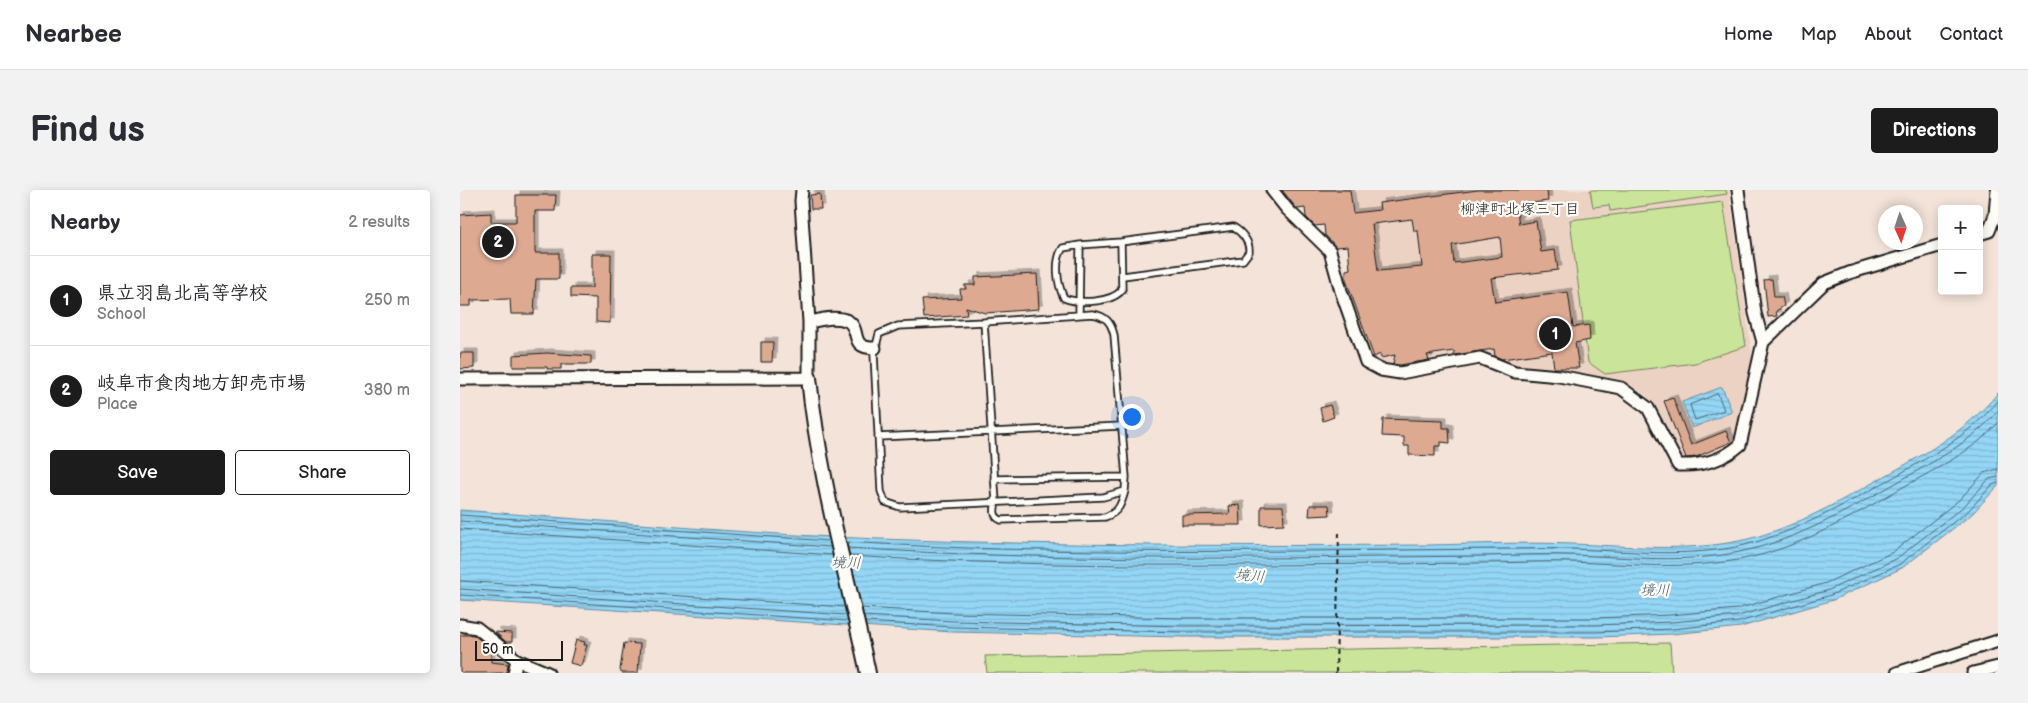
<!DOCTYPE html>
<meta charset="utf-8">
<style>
body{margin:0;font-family:"Balsamiq Sans","Klee One",sans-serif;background:#f2f2f3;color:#2b2b33}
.controls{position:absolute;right:15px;top:15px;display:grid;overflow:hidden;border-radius:5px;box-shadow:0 2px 12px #0003}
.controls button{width:45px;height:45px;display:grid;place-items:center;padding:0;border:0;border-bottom:1px solid #e1e1e2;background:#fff;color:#2b2b33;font:25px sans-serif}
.compass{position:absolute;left:1418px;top:15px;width:45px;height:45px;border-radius:50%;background:#fff;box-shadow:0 2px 12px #0003;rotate:177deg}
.scale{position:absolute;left:15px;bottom:12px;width:88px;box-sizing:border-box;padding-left:5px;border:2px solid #1c1c1c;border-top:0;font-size:14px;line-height:18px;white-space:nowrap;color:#1c1c1c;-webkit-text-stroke:4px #fdfcf7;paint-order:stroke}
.you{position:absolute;left:671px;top:226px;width:18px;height:18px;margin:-12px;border:4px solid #fff;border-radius:50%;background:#1a73e8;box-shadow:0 0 0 8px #1a73e833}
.badge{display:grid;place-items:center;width:32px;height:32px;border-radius:50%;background:#1c1c1c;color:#fff;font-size:16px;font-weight:700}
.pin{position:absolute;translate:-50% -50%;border:2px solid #fff;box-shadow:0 1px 5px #0006}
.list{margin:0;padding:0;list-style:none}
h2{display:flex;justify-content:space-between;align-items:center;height:65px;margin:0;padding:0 20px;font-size:21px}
h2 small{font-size:16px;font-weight:400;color:#7c7c81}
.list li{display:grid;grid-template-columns:32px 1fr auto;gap:15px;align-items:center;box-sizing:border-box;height:90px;padding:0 20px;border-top:1px solid #e1e1e2}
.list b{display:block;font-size:19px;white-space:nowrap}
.list p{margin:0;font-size:16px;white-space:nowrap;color:#7c7c81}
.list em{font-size:16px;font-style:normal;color:#7c7c81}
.actions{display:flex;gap:10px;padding:15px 20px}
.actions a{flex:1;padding:11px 0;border:1px solid #1c1c1c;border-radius:5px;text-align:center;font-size:18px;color:#1c1c1c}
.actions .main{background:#1c1c1c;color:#fff}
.map{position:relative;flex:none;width:1538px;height:483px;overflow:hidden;border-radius:5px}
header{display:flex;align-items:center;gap:30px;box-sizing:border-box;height:70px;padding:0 25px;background:#fff;border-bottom:1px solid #e1e1e2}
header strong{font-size:24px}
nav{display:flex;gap:28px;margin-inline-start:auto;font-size:18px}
.intro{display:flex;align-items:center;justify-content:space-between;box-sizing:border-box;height:120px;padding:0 30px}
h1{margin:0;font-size:35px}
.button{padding:12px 22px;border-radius:5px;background:#1c1c1c;color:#fff;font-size:18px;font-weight:700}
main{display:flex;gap:30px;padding:0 30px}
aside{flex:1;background:#fff;border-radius:5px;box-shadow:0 2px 12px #0003}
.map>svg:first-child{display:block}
.built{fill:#ecd2c3}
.green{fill:#cae49a;stroke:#73805b}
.water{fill:url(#water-rules);stroke:#648c9f}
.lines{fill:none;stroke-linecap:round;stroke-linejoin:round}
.shore{stroke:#4c6673;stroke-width:1}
.building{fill:#dda991;stroke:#1c1c1c;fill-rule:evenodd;filter:url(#shadow)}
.service-casing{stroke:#1c1c1c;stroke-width:9}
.minor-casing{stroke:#1c1c1c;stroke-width:15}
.tertiary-casing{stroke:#1c1c1c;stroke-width:18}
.path{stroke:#1c1c1c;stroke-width:2;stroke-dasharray:5 4;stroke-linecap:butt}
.service{stroke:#fdfcf7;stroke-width:5.5}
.minor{stroke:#fdfcf7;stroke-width:11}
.tertiary{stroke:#fdfcf7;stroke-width:14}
.labels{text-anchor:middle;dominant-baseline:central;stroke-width:4.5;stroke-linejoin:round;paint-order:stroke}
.neighbourhood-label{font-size:15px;fill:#1c1c1c;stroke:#fdfcf7}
.water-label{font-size:15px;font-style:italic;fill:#465d68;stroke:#fdfcf7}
</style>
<header>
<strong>Nearbee</strong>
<nav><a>Home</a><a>Map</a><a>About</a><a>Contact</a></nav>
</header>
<div class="intro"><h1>Find us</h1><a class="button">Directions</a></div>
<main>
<aside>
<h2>Nearby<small>2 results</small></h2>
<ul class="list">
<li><span class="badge">1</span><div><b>県立羽島北高等学校</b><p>School</p></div><em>250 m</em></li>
<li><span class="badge">2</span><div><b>岐阜市食肉地方卸売市場</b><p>Place</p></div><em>380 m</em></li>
</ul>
<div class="actions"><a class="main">Save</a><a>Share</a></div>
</aside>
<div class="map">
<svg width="1538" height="483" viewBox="0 0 1538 483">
<defs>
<pattern id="water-rules" width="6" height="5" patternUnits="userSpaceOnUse" patternTransform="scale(1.25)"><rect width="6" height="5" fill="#94d6f6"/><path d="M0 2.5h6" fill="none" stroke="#7fb7d2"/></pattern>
<filter id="shadow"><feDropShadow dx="4" dy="-4" stdDeviation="0" flood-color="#0004"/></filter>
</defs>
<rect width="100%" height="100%" fill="#f3e3d8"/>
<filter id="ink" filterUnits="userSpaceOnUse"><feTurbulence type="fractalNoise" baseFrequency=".02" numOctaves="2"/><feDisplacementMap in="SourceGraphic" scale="10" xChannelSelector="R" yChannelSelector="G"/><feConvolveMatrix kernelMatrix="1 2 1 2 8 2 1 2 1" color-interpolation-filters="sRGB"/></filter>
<g filter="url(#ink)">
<!-- built -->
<path class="built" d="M894,0H1269L1294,179L1277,251L1268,261L1231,274L1218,270L1204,233L1186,205L1174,198L1080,177L1054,179L1021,166H989L941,177L927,175L912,169L892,122L911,119Z"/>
<!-- green -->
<path class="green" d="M1130,0H1266L1267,4L1150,21L1149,15L1133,17Z
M1263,12L1286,156L1235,173L1145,184L1128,172L1110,30Z
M1210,453L1212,483H527L525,466Z"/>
<!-- water -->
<path class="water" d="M1262,197L1272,222L1232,238L1222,212Z
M1538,203V296L1512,324L1442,378L1373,410L1281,437L1212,444L1137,447H723L493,442L0,410V320C140,330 280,344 420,349C603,356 786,356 969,355C1017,354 1065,352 1112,354C1168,356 1224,362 1279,351C1328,341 1373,315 1416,291C1461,266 1505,243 1538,203Z"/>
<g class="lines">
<!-- shore -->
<path class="shore" d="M1258,204L1264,220L1235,230L1230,215Z
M0,325L369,351
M0,331L371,357
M0,339L373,365
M386,352C604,366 822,361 1040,359C1064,359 1088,358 1112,359C1169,361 1229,368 1285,355C1336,342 1382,316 1427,291C1467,268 1508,247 1538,211
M388,358C600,372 815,368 1028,366C1055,365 1083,364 1111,365C1169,367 1227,374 1284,361C1339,349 1388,320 1436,293C1472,272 1511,253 1538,221
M389,366C599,379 811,375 1021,373C1051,373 1081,371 1110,372C1168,374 1226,380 1283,369C1341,358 1394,325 1445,296C1477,278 1514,261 1538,233
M0,391L385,417
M0,399L386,425
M0,405L388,431
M402,418L494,423L724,428H1136L1211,425L1277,419L1366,393L1433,362L1499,310L1524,283L1538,279
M403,426L493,431L724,436L1136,435L1212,432L1278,426L1369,400L1436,369L1504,316L1529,289L1538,287
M405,432L493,437L723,442H1136L1212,439L1279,432L1371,405L1440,374L1509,320L1532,295L1538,293"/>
</g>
<!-- building -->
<path class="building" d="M822,0H890L893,23L920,20L919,13L1018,0H1087L1088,11L1056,15L1059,34L1076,31L1081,62L1095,60L1098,80L1031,88L1035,112L1108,102L1113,137L1129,135L1130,150L1115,153L1119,178H1094L1092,162L1042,169L1035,166L1034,159L994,165V161L967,165L969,170L940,175L933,174L935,165L921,168L920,164L914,167L886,90V80L890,79L888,56L876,57L865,45L864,35L855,36L846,27L845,18L837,19ZM952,29L954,41H958L962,77L918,81L912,34ZM1040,47L1042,67L994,73L992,55Z
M360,4L361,19H351L350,5Z
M56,5H96L95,21H75V63H99V89H76L74,124H51L50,109L11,110V116H0V25L31,23V32H56Z
M132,64H151L150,133L136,132V108L111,107V98H132Z
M577,84L579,119L525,123L506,117L507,125L464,128L462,110L501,108L500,99H506L505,95H515V87Z
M1312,89L1314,107H1322L1324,116L1316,121L1317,126L1308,127L1304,90Z
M301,152H313L312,172H301Z
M0,163H14V178L0,179Z
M87,163L131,166V174H101V179H87V177H53V165Z
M1213,208L1231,255L1266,241L1271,252L1236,267L1226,268L1204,211Z
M870,215L874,227L863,231L860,218Z
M923,229L983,231V238H989L990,253L981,252V256H975V266L949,265V256H944V247L922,246Z
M780,315L781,335H722V325L770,324L769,316Z
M850,315H869L870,325L849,326Z
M801,316H823L824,334L801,335Z
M35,442L52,443V452H46Z
M0,445H14L31,459V472L48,474L47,483H0Z
M116,450L125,452L124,455H127L121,476L110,473Z
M164,453L180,454L178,483H162L160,480Z"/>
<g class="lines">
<defs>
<path id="service" d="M620,55L603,58C594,70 597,94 604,108C619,114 651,113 662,100L661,52
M619,124L620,55L661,52L773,37C782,42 790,52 789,62L783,70L663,86
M632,124C646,126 651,132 654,145L666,287L665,301L643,307L440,317L425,312L421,301L414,164L419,144L438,136L524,132Z
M524,132L536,312C534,320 533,327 541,330L645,327C659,322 661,315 665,301
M418,247L662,236
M534,289L666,287"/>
<path id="minor" d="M812,0L827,19L870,61L881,101L906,172L921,180L940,183L1020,168L1055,182L1099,186L1161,198L1188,218L1218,275C1241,276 1262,271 1280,255L1303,152
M1278,0L1295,123L1303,152L1364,93L1389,83L1482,55
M1519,44L1529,41L1535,25L1537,0
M349,132C360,130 376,125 388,131C402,140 388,158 415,158
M0,189L349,188V132L341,11L342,0
M0,435L17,438L57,470L88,483
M54,483L57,470
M1437,483L1538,451
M1513,483L1538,477"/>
<path id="tertiary" d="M349,188C359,288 387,385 408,483"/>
</defs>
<!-- service casing -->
<use href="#service" class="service-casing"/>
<!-- minor casing -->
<use href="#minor" class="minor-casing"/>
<!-- tertiary casing -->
<use href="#tertiary" class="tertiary-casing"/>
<!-- path -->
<path class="path" d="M876,483L879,341"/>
<!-- service -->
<use href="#service" class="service"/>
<!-- minor -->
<use href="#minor" class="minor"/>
<!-- tertiary -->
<use href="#tertiary" class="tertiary"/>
</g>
</g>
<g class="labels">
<!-- neighbourhood labels -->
<g class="neighbourhood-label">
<text x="1060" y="19">柳津町北塚三丁目</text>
</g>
<!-- water labels -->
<g class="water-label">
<text transform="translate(386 373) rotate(1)">境川</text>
<text transform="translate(790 386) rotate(5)">境川</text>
<text x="1195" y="400">境川</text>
</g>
</g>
</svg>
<div class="controls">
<button>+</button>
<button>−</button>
</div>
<svg class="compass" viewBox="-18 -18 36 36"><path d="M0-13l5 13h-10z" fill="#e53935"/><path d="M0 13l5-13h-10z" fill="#7c7c81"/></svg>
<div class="scale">50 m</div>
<div class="you"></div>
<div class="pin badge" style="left:1095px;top:144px">1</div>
<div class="pin badge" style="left:38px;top:52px">2</div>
</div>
</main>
